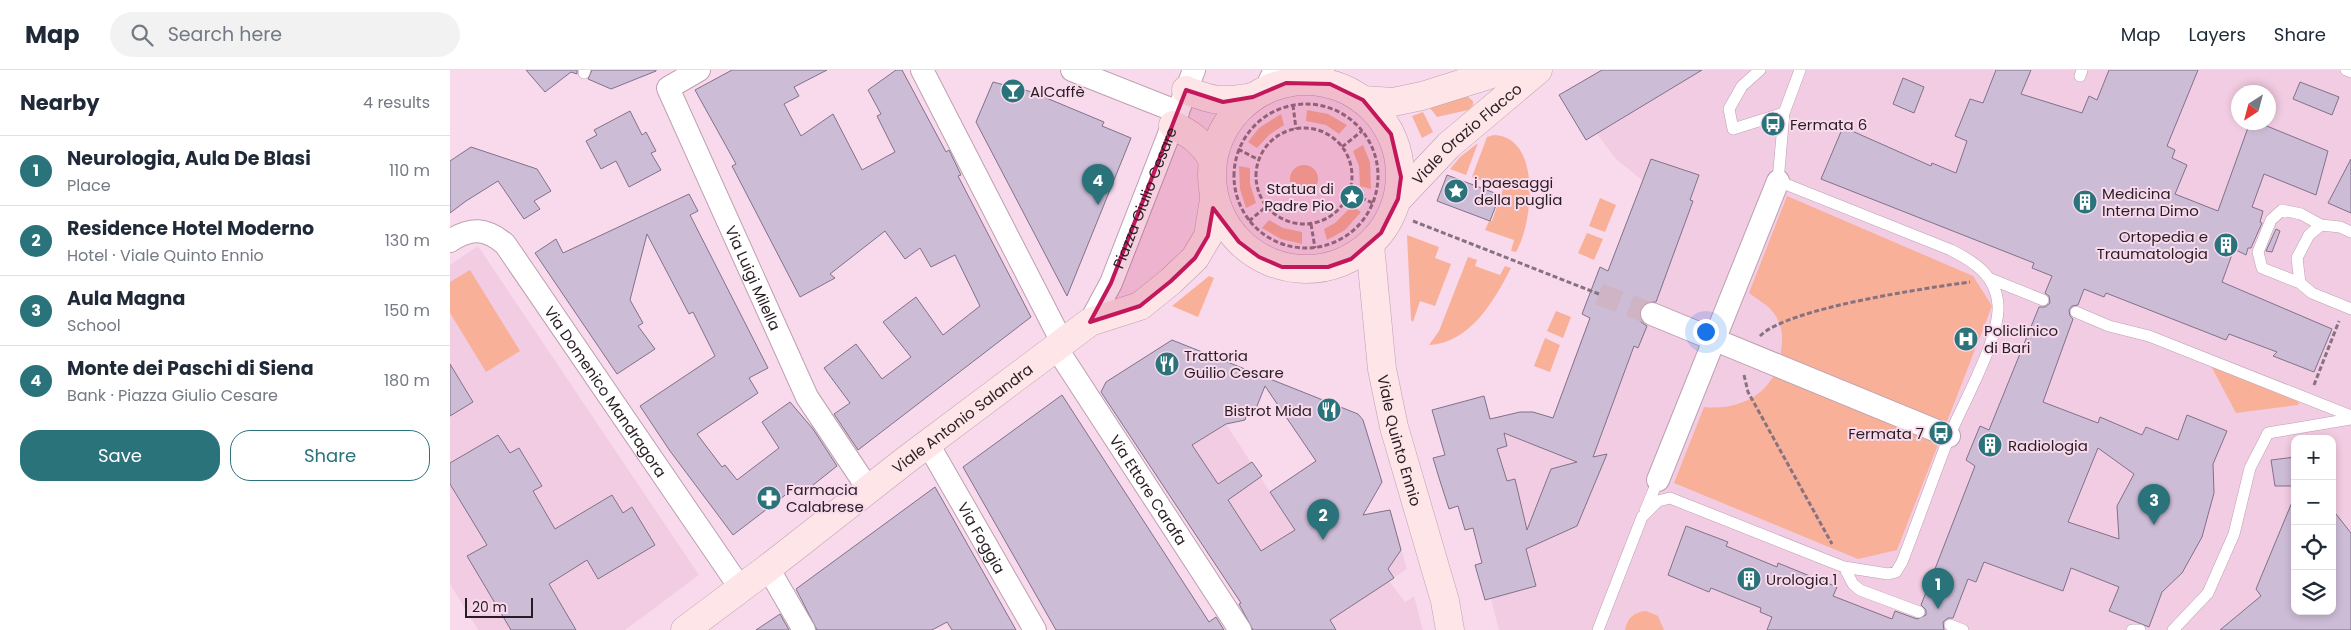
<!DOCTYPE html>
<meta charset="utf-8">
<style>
body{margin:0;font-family:Poppins,sans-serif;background:#f2f2f3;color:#1f2937}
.controls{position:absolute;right:15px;bottom:15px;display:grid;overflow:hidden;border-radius:10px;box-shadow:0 2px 8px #0003}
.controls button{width:45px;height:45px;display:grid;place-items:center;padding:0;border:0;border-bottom:1px solid #e0e1e3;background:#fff;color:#1f2937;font:25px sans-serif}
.compass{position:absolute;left:1781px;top:15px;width:45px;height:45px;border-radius:50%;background:#fff;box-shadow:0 2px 8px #0003;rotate:216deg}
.scale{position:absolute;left:15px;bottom:12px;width:68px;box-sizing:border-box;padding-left:5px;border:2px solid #281d23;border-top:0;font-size:14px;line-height:18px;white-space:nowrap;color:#281d23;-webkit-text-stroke:4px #f9daec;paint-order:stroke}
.you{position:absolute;left:1255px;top:261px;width:18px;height:18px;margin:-12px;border:4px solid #fff;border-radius:50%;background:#1a73e8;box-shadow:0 0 0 8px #1a73e833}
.badge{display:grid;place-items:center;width:32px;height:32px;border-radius:50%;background:#2a737b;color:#fff;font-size:16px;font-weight:700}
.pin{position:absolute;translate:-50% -41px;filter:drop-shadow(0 1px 2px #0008)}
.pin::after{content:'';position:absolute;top:26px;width:18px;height:15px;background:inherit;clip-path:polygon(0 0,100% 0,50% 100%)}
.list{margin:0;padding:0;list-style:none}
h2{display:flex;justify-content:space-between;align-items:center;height:65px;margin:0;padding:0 20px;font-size:21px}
h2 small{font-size:16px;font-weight:400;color:#747a83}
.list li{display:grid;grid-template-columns:32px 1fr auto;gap:15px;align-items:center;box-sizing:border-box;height:70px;padding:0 20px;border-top:1px solid #e0e1e3}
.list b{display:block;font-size:19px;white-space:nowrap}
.list p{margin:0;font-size:16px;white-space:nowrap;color:#747a83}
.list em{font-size:16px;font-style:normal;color:#747a83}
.actions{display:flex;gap:10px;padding:15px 20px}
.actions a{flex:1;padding:11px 0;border:1px solid #2a737b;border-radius:20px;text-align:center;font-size:18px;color:#2a737b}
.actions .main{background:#2a737b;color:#fff}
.icon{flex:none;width:28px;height:28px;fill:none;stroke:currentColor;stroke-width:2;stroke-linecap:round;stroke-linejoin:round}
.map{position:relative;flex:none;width:1901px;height:560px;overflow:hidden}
header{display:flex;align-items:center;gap:30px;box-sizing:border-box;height:70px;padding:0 25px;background:#fff;border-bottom:1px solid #e0e1e3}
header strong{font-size:24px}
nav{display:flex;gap:28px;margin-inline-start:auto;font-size:18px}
.search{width:350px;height:45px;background:#f2f2f3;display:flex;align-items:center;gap:12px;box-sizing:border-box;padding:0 18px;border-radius:28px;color:#747a83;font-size:19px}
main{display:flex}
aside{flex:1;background:#fff}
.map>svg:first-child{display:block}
.built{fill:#f2cce2;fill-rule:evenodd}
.green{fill:#f8b099}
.building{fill:#cdbcd6;stroke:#817189;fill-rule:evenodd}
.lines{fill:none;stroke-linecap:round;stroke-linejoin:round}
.street-tunnel{stroke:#cfb4c4;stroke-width:22;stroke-dasharray:22 11;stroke-linecap:butt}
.lane-casing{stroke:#bda0b1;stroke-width:12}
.street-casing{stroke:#bda0b1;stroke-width:24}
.secondary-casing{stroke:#bda0b1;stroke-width:29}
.path{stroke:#87737f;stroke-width:3;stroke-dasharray:5 2.5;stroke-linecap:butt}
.lane{stroke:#fff;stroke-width:11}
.street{stroke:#fff;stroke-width:22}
.secondary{stroke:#fde5e8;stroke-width:28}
.marked{fill:#c2185b;fill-opacity:0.2;stroke:#c2185b;stroke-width:4;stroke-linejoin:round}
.labels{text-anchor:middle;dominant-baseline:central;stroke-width:4;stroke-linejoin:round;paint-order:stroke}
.poi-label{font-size:15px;fill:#281d23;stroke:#f9daec;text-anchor:start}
.street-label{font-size:15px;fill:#281d23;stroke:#f9daec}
</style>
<header>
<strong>Map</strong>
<div class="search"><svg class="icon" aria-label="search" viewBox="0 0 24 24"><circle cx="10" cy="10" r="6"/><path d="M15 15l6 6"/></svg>Search here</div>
<nav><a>Map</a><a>Layers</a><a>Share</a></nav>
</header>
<main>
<aside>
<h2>Nearby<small>4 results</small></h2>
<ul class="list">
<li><span class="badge">1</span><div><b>Neurologia, Aula De Blasi</b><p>Place</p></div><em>110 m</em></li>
<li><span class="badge">2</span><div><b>Residence Hotel Moderno</b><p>Hotel · Viale Quinto Ennio</p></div><em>130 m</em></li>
<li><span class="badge">3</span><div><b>Aula Magna</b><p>School</p></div><em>150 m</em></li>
<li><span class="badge">4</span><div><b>Monte dei Paschi di Siena</b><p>Bank · Piazza Giulio Cesare</p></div><em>180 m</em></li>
</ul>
<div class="actions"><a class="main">Save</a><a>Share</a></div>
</aside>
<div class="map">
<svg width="1901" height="560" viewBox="0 0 1901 560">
<rect width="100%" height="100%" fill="#f9daec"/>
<!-- built -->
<path class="built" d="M1152,0H1901V560H1049L1041,529L1025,496L1032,493L1023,459L1015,460L999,410L1009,408L992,376L982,340L1034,326L1041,350L1071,342H1083L1106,350L1125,292L1123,291L1140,248L1132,244L1150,197L1158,200L1193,111L1165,88L1147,64L1136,70L1109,25ZM1788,22H1818V52H1788ZM1845,369H1882V541H1845Z
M28,176L249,505L175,560H28L0,514V195Z
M776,354L820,422L867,391L907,454L927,442L940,440L957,499L939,511L955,532L964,526L973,560H867L779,515L742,375Z"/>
<!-- green -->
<path class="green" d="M1017,26L1023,31V35L1018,40L987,47L980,38Z
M857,40L878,44L897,55L889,64L876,55L856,51Z
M973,42L983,62L972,68L962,46Z
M831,44L834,55L819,65L807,78L798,72L809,58Z
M1044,65C1092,67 1083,153 1066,182L1061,181L1064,170L1035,160L1039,151H1042L1053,119L1022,107L1037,67Z
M1028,73L1016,105L1000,99L1010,87Z
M913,75L920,92L921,119L910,116L909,96L903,81Z
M840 109a14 14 0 1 1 28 0a14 14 0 1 1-28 0Z
M789,96L800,98V114L806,133L796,138L790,119Z
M1337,126L1523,206L1542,236L1447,480L1408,489L1224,413L1254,337C1292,341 1326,322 1331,282C1333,269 1333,257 1325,245C1319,235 1308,230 1299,223Z
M1150,128L1166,135L1155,162L1139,156Z
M902,136L911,142L895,160L877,170L874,159L885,153Z
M819,150L833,158L852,162V174L831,169L812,158Z
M1137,163L1153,169L1144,190L1128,183Z
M957,165L989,177L985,188L1001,194L985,236L970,231L963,252L961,250Z
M1018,187L1027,190L1025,196L1050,205L1055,196L1061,198C1044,231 1020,273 979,275L989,261Z
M20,200L70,281L36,302L0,243V212Z
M759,206L764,208L748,247L722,236Z
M1106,241L1121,247L1113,268L1097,261Z
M1095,268L1110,275L1100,302L1084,296Z
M1761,296L1849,332L1848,335L1786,343Z
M1196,541L1208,546L1214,560H1175C1177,548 1184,542 1196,541Z"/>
<!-- building -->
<path class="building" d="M76,0H127V4L121,2L95,22Z
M142,0H206V1L161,19L138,9Z
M282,0H377L344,17L349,26L334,34L351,66L383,44L412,100L445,82L427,46L431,44L418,20L446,0H452L496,82L499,80L511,105L508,106L581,247L408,380L384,344L400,333L374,298L406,274L432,309L461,287L433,252L466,227L493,265L530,236L505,185L481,197L470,178L455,189L435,161L380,204L385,208L350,227L282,96L286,94L245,20Z
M1152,0H1252L1136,70L1109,25Z
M1546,0H1581L1571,24L1632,43L1639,26L1647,30L1659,0H1748L1717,76L1725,80L1722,88L1737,95L1725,124L1768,141L1800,52H1807L1878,81L1866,125L1814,104L1802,137L1813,141L1810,152L1812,153L1801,178H1798L1796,185L1784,179L1772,212L1882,259L1864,302L1823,286L1827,282L1779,264L1776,270L1656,223L1654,227L1634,219L1628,235L1622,236L1619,240L1620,246L1623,249L1593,332L1648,353L1650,347L1692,365L1696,357L1728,370L1737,345L1777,361L1763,394L1764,423L1752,467L1732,503L1712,522L1699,557L1659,541L1669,517L1621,498L1613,521L1534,492L1526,512L1518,509L1503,548H1498L1493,552L1494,560H1317L1322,547L1310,542L1311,538L1261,518L1259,522L1218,505L1236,456L1278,472L1276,476L1327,497L1328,493L1387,517L1383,526L1442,549L1445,541L1467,549L1476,545V540L1471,535L1525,396L1516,390L1530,356L1539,360L1589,237H1595L1600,233L1599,226L1595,223L1602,206L1582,198L1584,193L1371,109L1393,57L1481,96L1482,93L1506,103L1517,71L1505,66L1520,29L1533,33ZM1648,378L1684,404L1667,436L1669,469L1618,452Z
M1453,8L1474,17L1464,43L1443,34Z
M543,12L582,22L654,52L652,56L681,68L617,226L526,52Z
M1850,12L1889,27L1882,45L1843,29Z
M180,41L192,65L196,62L206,81L201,83L211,100L179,117L166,91L151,99L136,71L147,65L144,60Z
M21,77L87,99L101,121L84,131L90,139L74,149L48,111L16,131L0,143V91Z
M1201,89L1249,105L1240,130L1243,131L1206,232L1194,233L1190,239L1191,252L1197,256L1188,278L1184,276L1143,387L1157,384L1127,456L1076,479L1086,516L1035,530L1025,495L1032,493L1023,458L1015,460L1008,436L999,439L990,411L983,388L995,385L982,340L1034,326L1040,349L1070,342H1083L1103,348L1140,248L1132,244L1150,197L1158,201ZM1054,363L1127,392L1101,399L1077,460L1065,409L1057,411L1047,379L1057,376Z
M1901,89V143L1878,133Z
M997,105L1050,125L1040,151L987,131Z
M239,124L248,141L240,145L318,298L299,308L308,323L247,364L272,397L275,395L287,410L329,378L312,352L340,332L363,359L387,396L353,423L347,416L283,465L220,381L190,336L265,286L243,242L239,244L197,164L180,230L193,253L188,256L205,279L167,304L85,183L106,169L113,183Z
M1826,159L1830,161L1822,182L1816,181Z
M722,270L908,344L913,350L932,412L913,445L940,440L951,480L938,499L944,508L880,550L886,560H803L789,534L791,533L651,322L656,312ZM815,316L866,391L820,422L845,460L811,481L778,430L812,406L802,392L768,414L742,375L776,354L795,350L799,338L805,341Z
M0,294L23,332L0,346Z
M612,325L759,552L766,547L774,560H606L513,397Z
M48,365L60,383L69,378L92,416L83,421L105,459L162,425L173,443L182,437L205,475L148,509L137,490L99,514L126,560H61L17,486L37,475L0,414V393Z
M1845,387V416H1825L1821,390Z
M485,417L566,560H502L497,552L482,560H367L346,519Z
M1845,425V541H1882V439L1901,463V560H1770L1811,526L1806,519Z
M330,544L339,560H306Z"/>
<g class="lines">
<!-- street-tunnel -->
<path class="street-tunnel" d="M1149,224L1202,244"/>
<defs>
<path id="lane" d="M1310,0L1292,16L1279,39L1283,59L1334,43
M1896,0L1901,2
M134,3L135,0
M1630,6L1632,0
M1901,162L1890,157L1871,155L1859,165L1847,188L1850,213L1862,223L1901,239
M1541,209L1593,230
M1850,213L1812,198L1808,182L1821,150L1832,140L1851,144L1871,155
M1626,242L1659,256L1699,266L1901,346
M1195,441L1208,410
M1394,497L1403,514L1410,520L1469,542
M1500,555L1513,560
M1148,560L1192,447L1208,431L1220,428L1394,497L1438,504L1446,502L1452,492C1468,451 1483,408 1499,367C1513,333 1550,269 1548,235C1546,206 1525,192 1501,180L1328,111L1334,43L1350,0
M1682,560H1690
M1723,560L1758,523L1784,464L1800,398L1818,363L1901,349"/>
<g id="street">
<path id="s1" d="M249,0L218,18L357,327L419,420"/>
<path d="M472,0L613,274"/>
<path d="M622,0L728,42"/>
<path d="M870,0L880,14"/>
<path d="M815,20L825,0"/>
<path id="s2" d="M0,171C21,157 36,158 55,174L291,519"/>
<path d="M1202,244L1499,366"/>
<path id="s3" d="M640,252L661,213L744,0"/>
<path id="s4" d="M607,279L790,560"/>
<path id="s5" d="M478,374L585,560"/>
<path d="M1208,410L1328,111"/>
<path d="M318,498L354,560"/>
</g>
<g id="secondary">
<circle cx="856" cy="105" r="94"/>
<path d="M736,20C764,32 773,32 803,27"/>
<path d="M913,30L943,32L972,26L1055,0"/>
<path d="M723,55C741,64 752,72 762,89"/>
<path id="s6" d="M948,129L999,75L1088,0"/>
<path id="s7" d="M920,175L932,299L944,357L995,531L1000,560"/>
<path id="s8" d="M235,560L318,498L456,390L640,252L690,236L721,211L745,188L758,166L764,129"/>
</g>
</defs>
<!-- lane casing -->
<use href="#lane" class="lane-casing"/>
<!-- street casing -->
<use href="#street" class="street-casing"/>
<!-- secondary casing -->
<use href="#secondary" class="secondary-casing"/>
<!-- path -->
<path class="path" d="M784 106a72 72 0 1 1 144 0a72 72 0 1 1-144 0Z
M843,35L846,59
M806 106a48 48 0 1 1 96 0a48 48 0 1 1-96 0Z
M892,77L912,61
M788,79L809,90
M896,128L908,134L913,125L900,119
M911,128L923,133
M799,151L817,136
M963,151L1149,224
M861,154L865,178
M1310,266C1337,238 1477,218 1520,212
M1294,305L1298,322L1382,474
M1864,315L1889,251"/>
<!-- lane -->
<use href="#lane" class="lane"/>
<!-- street -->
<use href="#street" class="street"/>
<!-- secondary -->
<use href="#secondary" class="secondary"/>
</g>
<!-- marked area -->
<path class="marked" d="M836,13L880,14L913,30L941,64L951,107L948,129L931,163L901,189L878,197H832L809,187L789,172L763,138L758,166L745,188L721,211L690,236L640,252L661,213L736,20L773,32L803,27Z"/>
<!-- icons -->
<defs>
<symbol id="bar-disc" viewBox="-11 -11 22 22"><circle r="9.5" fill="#2a737b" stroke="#f9daec"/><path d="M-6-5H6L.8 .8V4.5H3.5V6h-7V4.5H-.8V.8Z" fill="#fff"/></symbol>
<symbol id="bus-disc" viewBox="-11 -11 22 22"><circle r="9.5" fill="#2a737b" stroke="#f9daec"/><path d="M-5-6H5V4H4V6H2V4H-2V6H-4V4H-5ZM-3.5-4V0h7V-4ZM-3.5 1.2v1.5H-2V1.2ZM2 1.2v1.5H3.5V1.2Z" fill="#fff"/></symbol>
<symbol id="sight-disc" viewBox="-11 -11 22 22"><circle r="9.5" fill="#2a737b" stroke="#f9daec"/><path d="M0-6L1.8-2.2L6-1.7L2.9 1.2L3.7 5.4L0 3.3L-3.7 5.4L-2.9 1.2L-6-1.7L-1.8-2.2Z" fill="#fff"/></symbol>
<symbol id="building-disc" viewBox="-11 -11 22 22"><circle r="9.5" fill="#2a737b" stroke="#f9daec"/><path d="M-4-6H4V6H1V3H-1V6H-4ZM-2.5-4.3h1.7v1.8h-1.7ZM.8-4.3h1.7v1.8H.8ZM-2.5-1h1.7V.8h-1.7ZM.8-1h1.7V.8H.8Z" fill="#fff"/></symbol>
<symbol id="hospital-disc" viewBox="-11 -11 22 22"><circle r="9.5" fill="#2a737b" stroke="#f9daec"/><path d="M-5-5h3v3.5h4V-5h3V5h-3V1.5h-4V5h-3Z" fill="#fff"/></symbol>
<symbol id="restaurant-disc" viewBox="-11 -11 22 22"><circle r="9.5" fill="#2a737b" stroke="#f9daec"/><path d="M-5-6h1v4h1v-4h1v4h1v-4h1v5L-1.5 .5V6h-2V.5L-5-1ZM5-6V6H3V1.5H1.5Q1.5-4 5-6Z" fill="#fff"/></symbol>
<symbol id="pharmacy-disc" viewBox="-11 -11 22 22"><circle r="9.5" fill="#2a737b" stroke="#f9daec"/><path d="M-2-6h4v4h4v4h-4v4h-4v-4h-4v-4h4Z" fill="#fff"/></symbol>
</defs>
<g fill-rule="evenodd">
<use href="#bar-disc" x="549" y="7" width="28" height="28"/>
<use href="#bus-disc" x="1309" y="40" width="28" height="28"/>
<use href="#sight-disc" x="992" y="107" width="28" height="28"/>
<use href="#sight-disc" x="888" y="113" width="28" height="28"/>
<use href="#building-disc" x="1621" y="118" width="28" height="28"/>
<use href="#building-disc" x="1762" y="161" width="28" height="28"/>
<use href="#hospital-disc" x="1502" y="255" width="28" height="28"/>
<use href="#restaurant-disc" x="703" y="280" width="28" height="28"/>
<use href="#restaurant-disc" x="865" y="326" width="28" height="28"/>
<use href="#bus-disc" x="1477" y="349" width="28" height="28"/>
<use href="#building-disc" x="1526" y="361" width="28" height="28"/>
<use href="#pharmacy-disc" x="305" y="414" width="28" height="28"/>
<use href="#building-disc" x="1285" y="495" width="28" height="28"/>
</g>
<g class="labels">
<!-- poi labels -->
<g class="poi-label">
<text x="580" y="21">AlCaffè</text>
<text x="1340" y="54">Fermata 6</text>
<text x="1024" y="112">i paesaggi<tspan x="1024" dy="17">della puglia</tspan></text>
<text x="884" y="118" text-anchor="end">Statua di<tspan x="884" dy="17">Padre Pio</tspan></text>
<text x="1652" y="123">Medicina<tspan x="1652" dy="17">Interna Dimo</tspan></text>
<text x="1758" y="166" text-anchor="end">Ortopedia e<tspan x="1758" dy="17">Traumatologia</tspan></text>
<text x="1534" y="260">Policlinico<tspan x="1534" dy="17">di Bari</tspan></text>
<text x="734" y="285">Trattoria<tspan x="734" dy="17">Guilio Cesare</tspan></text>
<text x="862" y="340" text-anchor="end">Bistrot Mida</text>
<text x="1474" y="363" text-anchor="end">Fermata 7</text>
<text x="1558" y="375">Radiologia</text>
<text x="336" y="419">Farmacia<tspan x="336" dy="17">Calabrese</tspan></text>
<text x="1316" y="509">Urologia 1</text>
</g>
<!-- street labels -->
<g class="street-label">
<text stroke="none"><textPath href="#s6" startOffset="95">Viale Orazio Flacco</textPath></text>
<text stroke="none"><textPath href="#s3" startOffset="136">Piazza Giulio Cesare</textPath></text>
<text stroke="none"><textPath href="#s1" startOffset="244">Via Luigi Milella</textPath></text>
<text stroke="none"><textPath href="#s2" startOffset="239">Via Domenico Mandragora</textPath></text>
<text stroke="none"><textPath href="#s8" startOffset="349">Viale Antonio Salandra</textPath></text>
<text stroke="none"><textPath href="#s7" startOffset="198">Viale Quinto Ennio</textPath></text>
<text stroke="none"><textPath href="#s4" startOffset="168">Via Ettore Carafa</textPath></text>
<text stroke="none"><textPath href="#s5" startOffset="108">Via Foggia</textPath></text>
</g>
</g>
</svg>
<div class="controls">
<button>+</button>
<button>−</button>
<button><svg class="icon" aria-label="locate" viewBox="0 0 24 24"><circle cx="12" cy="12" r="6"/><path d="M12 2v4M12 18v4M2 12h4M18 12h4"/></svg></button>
<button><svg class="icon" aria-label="layers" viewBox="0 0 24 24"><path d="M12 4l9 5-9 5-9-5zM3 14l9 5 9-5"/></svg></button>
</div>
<svg class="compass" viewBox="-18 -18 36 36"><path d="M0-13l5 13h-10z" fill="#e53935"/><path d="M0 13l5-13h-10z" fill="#747a83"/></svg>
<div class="scale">20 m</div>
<div class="you"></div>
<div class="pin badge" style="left:1488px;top:539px">1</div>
<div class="pin badge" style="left:873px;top:470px">2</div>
<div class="pin badge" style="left:1704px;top:455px">3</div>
<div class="pin badge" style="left:648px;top:135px">4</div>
</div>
</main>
